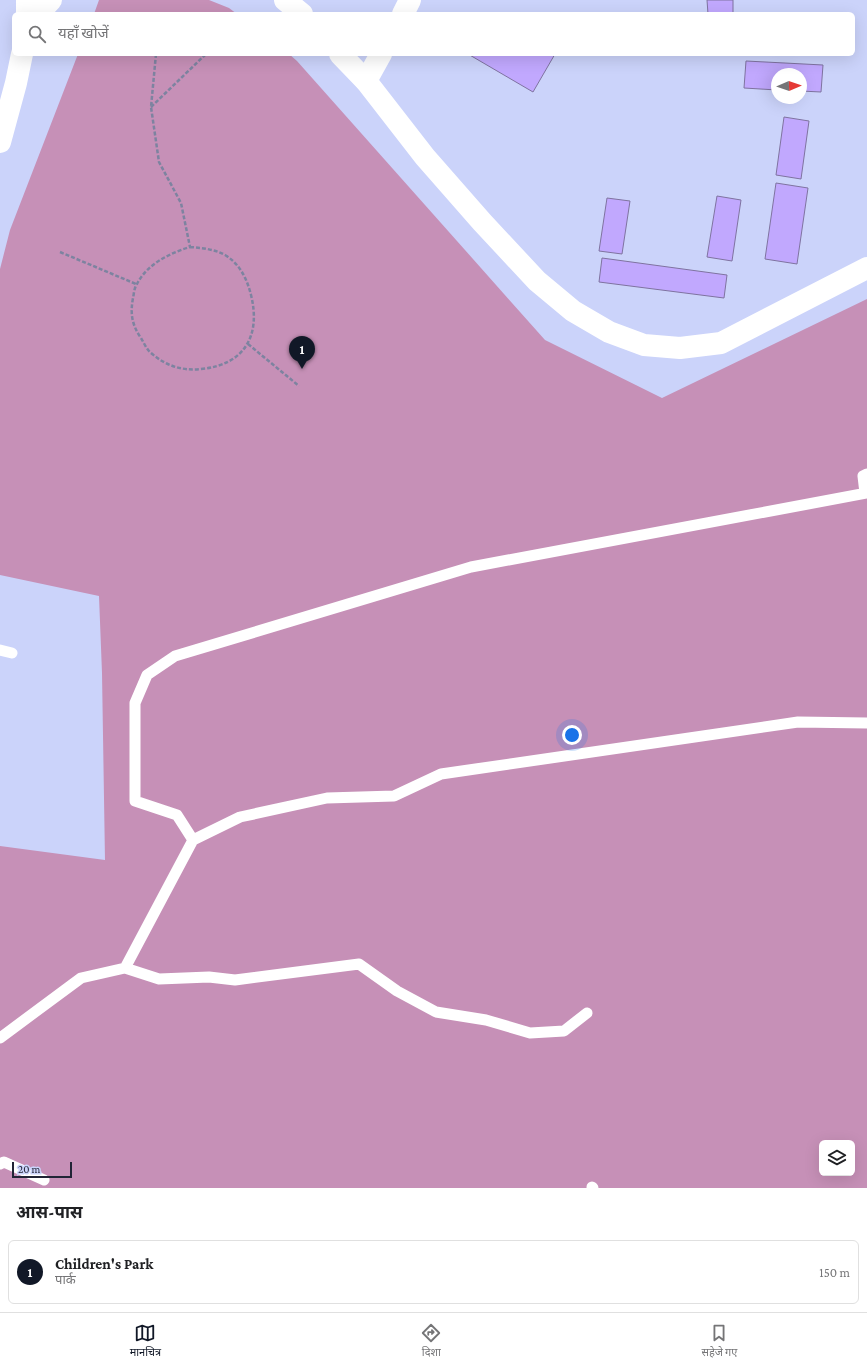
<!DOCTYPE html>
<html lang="hi">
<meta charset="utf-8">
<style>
body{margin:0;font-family:"Crimson Pro","Noto Sans Devanagari",serif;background:#f6f6f6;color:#202124}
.controls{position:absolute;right:12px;bottom:12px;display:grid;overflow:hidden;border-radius:6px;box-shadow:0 4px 16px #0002}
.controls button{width:36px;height:36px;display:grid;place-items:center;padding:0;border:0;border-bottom:1px solid #e0e0e0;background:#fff;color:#202124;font:20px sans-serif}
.compass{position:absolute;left:771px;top:68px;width:36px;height:36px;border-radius:50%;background:#fff;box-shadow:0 4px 16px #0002;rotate:88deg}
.scale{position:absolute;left:12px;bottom:10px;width:60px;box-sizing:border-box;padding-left:4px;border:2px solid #212436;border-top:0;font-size:11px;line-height:14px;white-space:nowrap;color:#212436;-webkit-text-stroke:3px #cbd3fa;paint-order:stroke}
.you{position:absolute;left:572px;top:735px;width:14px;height:14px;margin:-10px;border:3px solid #fff;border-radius:50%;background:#1a73e8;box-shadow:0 0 0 6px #1a73e833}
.badge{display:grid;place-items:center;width:26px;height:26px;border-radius:50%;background:#111827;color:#fff;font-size:13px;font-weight:700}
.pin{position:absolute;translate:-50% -33px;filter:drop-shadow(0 1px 2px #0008)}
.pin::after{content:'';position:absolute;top:21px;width:14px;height:12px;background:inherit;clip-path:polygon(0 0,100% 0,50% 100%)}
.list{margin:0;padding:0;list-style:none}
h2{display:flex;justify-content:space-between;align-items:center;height:52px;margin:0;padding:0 16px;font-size:17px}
h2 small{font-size:13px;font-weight:400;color:#757577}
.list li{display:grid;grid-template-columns:26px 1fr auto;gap:12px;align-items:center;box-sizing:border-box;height:64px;margin:0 8px 8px;padding:0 8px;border:1px solid #e0e0e0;border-radius:6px}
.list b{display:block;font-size:15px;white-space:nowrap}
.list p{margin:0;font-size:13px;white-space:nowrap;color:#757577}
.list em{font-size:13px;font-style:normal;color:#757577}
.icon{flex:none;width:22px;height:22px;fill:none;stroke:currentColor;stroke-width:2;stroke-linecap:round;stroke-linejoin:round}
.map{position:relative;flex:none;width:867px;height:1188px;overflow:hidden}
.search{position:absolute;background:#fff;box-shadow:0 4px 16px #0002;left:12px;right:12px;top:12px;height:44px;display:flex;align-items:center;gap:10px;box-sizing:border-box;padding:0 14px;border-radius:6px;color:#757577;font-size:15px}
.sheet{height:124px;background:#fff}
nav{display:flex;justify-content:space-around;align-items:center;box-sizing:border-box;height:56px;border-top:1px solid #e0e0e0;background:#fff;font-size:11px;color:#757577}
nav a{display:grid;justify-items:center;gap:2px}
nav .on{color:#111827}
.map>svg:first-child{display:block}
.green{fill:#c690b7;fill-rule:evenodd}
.building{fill:#c1a8fe;stroke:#7f73a0}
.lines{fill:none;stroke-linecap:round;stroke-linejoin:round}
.path{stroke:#7d83a0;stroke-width:2.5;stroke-dasharray:4 2;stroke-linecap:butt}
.lane{stroke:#fff;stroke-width:11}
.street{stroke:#fff;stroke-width:22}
.secondary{stroke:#fff;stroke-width:22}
.primary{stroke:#fff;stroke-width:22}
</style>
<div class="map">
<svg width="867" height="1188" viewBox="0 0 867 1188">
<rect width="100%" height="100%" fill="#cbd3fa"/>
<!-- green -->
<path class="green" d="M99,0H209L229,8L237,14H94Z
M78,54H289L297,61L545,340L662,398L867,299V1188H0V846L105,860L102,673L99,596L0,575V269L10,230ZM822,1143H852V1173H822Z"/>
<!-- building -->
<path class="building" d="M707,0H733V14H708Z
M468,54H555L533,92Z
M746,61L823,65L821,92L801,91V74H777V90L744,88Z
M784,117L809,121L801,179L776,175Z
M776,183L808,188L797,264L765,259Z
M717,196L741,200L732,261L707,257Z
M607,198L630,201L622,254L599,251Z
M602,258L727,275L724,298L599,282Z"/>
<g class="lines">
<!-- path -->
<path class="path" d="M156,54L151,107L159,162L181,203L190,247
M151,107L206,54
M190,247C202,248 214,249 225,255C240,264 247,279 251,295C261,335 245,365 201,369C182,371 166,366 151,353C147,350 144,343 141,338C132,325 130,314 133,298C134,294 134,288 137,284C147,264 170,253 190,247Z
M60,252L136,284
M248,344L299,386"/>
<!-- lane -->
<path class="lane" d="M865,493L863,476L867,474
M0,650L12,653
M193,840L177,815L135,801V703L147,675L175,656L471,567L867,493
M125,968L193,840L240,817L327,798L394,796L441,774L798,722L867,723
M0,1038L81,978L125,968L159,979L209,977L235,980L359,964L397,991L436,1012L486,1020L530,1033L564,1031L587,1013
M0,1164L4,1162L44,1180
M592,1187L593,1188"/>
<!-- street -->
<path class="street" d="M403,14L410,0
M366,81L381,54"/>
<!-- secondary -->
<path class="secondary" d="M285,0L302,14
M38,14L51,0
M340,54L366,81L425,157L482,222L537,281L573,311L609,332L644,345L680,348L721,343L867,268"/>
<!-- primary -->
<path class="primary" d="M27,0V14
M0,142L16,83L22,54"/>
</g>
</svg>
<div class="controls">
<button><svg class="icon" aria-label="layers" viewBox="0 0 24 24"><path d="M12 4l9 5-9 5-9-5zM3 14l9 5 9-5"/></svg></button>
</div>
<svg class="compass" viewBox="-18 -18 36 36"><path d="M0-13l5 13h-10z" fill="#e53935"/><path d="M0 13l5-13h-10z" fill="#757577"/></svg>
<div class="scale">20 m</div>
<div class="you"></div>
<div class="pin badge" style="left:302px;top:369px">1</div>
<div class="search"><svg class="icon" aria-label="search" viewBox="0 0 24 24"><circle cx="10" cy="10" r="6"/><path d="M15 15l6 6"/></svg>यहाँ खोजें</div>
</div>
<section class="sheet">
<h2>आस-पास<small></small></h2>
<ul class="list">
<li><span class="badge">1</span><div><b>Children's Park</b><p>पार्क</p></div><em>150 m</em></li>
</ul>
</section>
<nav>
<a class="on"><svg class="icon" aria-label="map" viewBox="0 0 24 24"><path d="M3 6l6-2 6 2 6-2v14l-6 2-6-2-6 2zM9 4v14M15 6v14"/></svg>मानचित्र</a>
<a><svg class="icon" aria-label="directions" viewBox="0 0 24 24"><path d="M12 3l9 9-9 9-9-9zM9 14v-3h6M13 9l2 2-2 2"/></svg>दिशा</a>
<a><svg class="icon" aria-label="saved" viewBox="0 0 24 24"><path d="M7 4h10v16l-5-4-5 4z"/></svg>सहेजे गए</a>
</nav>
